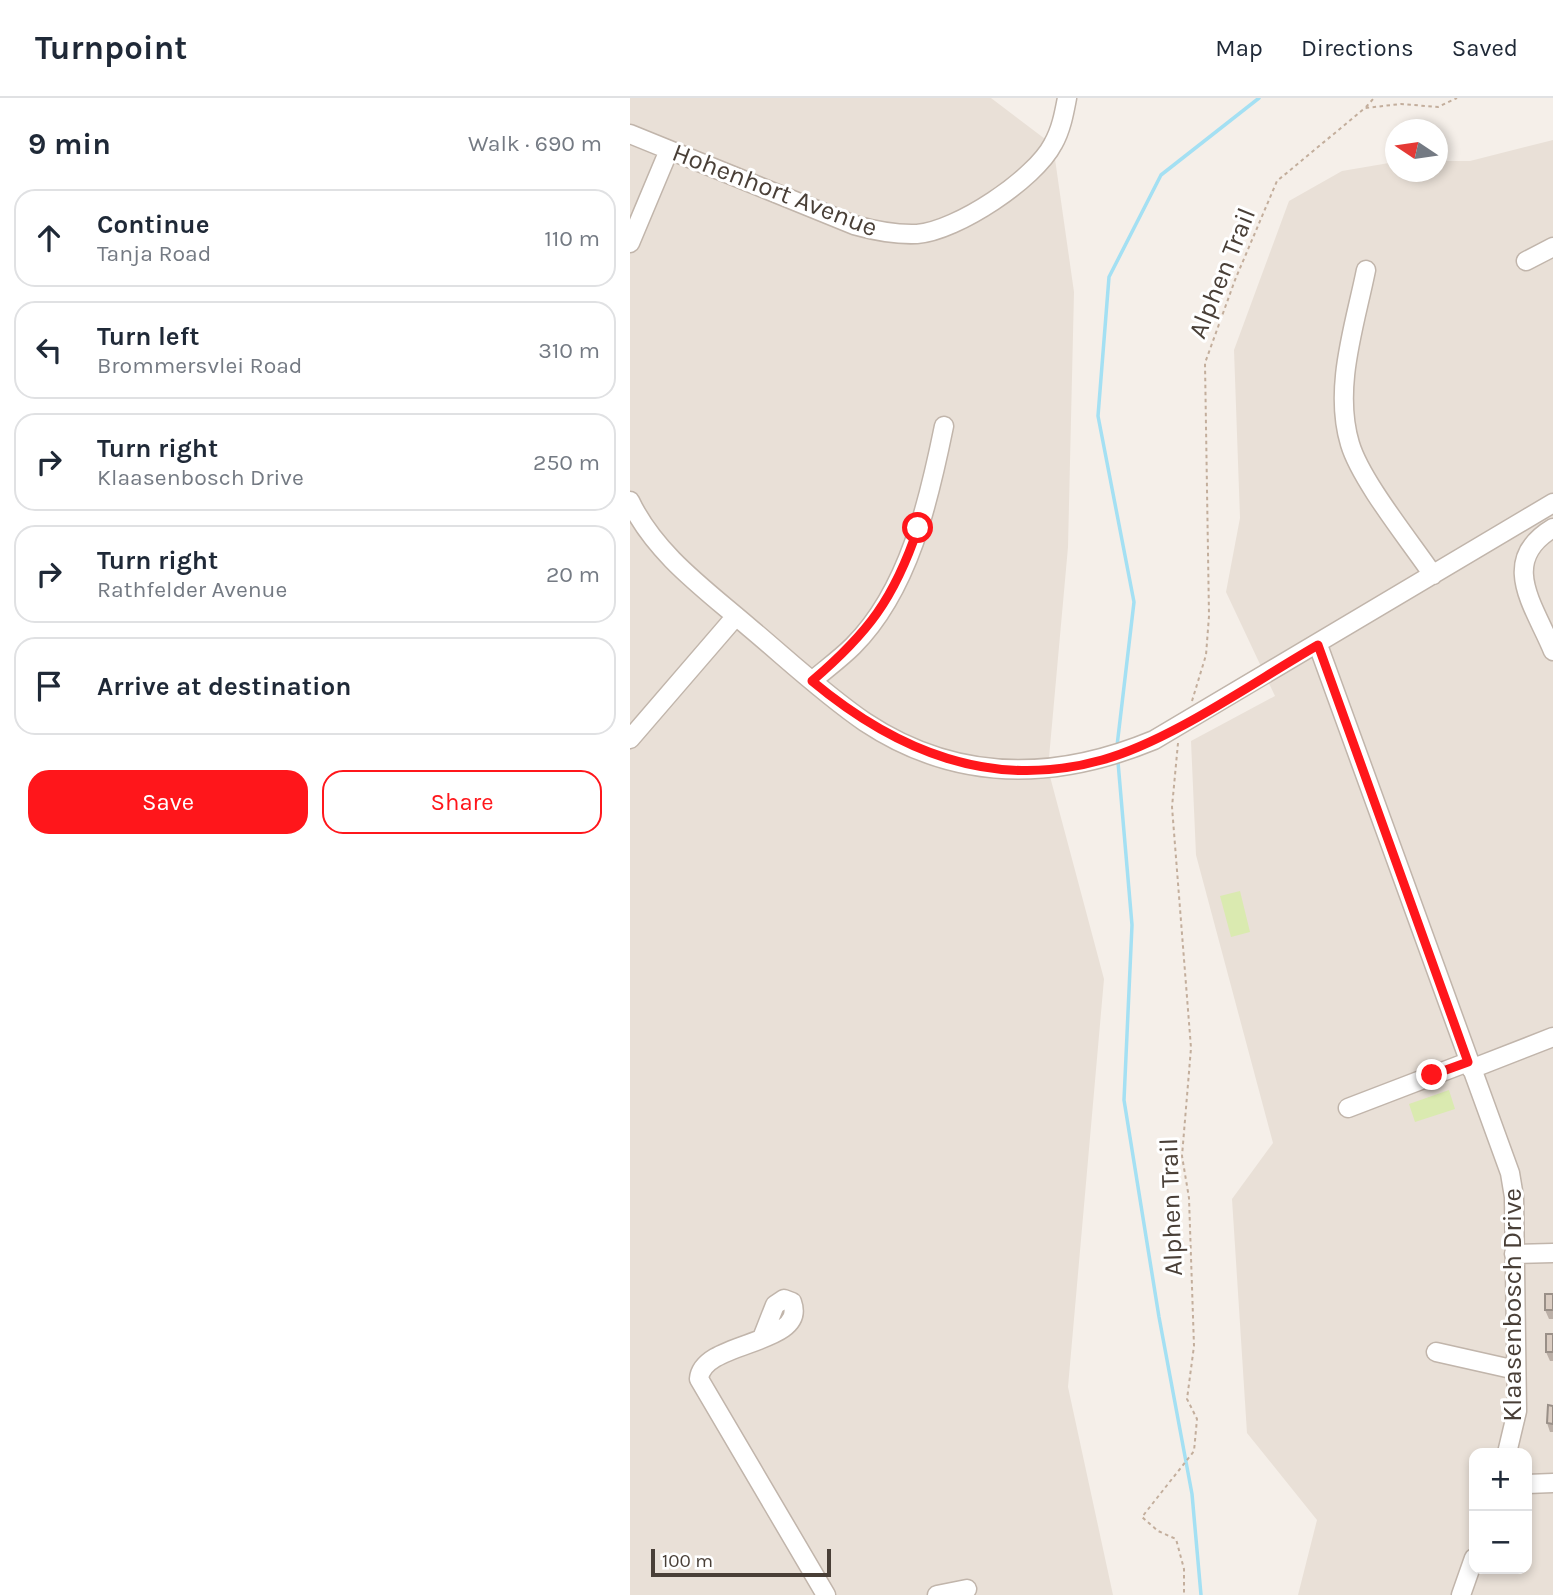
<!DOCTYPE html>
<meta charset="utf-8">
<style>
body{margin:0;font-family:Karla,sans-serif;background:#f2f2f3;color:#1f2937}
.controls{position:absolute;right:21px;bottom:21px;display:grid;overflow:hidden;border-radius:14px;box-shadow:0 4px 10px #0003}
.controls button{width:63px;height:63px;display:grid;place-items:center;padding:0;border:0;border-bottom:2px solid #e0e1e3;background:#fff;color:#1f2937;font:35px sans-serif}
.compass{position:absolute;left:755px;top:21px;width:63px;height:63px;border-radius:50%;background:#fff;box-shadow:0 4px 10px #0003;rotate:283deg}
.scale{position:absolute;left:21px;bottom:18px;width:180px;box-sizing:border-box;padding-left:7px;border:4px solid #493f37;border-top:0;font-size:19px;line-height:24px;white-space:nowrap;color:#493f37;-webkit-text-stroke:5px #fff;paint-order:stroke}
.stop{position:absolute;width:21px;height:21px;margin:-16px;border:5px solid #ff161b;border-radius:50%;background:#fff}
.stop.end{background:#ff161b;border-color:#fff;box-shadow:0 2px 7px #0008}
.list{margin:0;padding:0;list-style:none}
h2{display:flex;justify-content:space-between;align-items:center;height:91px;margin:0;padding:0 28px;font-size:30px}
h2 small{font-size:23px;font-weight:400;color:#747a83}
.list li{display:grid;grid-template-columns:46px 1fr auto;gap:21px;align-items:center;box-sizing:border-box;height:98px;margin:0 14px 14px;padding:0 14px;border:2px solid #e0e1e3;border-radius:21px}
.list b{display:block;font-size:26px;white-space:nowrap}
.list p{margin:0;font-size:23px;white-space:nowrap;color:#747a83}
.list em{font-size:23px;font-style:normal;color:#747a83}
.actions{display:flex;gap:14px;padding:21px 28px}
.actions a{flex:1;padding:16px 0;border:2px solid #ff161b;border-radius:21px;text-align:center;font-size:24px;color:#ff161b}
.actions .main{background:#ff161b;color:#fff}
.icon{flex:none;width:38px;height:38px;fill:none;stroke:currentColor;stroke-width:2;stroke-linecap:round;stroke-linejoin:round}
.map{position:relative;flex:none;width:923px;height:1497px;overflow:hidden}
header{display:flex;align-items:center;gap:42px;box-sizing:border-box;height:98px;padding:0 35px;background:#fff;border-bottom:2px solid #e0e1e3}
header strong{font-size:33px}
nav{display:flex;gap:38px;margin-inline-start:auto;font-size:24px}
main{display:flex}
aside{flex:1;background:#fff}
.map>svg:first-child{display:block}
.residential{fill:#e9e0d7;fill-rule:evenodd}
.pitch{fill:#daeab0}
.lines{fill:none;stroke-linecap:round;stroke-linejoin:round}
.stream{stroke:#a4e0f3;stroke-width:3.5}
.minor-casing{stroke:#c1b5ab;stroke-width:21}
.path{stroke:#c3ae9c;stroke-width:2;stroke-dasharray:3.5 3.5;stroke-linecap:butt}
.minor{stroke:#fff;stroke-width:18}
.wall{fill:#bbafa6}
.building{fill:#daccc1;stroke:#998f87;stroke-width:2}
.route{stroke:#ff161b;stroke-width:9}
.labels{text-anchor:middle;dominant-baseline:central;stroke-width:6;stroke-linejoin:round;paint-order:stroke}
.street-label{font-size:26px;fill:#493f37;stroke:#fff}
</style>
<header>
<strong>Turnpoint</strong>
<nav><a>Map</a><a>Directions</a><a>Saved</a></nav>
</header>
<main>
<aside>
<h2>9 min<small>Walk · 690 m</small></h2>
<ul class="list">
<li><svg class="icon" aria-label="ahead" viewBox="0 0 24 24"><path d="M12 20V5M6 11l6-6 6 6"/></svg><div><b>Continue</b><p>Tanja Road</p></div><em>110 m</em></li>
<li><svg class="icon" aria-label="left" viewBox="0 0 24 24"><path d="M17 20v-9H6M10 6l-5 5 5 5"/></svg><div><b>Turn left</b><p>Brommersvlei Road</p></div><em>310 m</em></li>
<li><svg class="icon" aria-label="right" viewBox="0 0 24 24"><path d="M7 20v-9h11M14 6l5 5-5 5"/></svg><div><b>Turn right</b><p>Klaasenbosch Drive</p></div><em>250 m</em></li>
<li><svg class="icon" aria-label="right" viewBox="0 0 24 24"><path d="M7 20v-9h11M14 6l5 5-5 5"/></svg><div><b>Turn right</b><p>Rathfelder Avenue</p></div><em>20 m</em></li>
<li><svg class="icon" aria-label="arrive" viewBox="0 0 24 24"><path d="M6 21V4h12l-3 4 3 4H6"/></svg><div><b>Arrive at destination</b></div></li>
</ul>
<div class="actions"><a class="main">Save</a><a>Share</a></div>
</aside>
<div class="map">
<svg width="923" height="1497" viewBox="0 0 923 1497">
<rect width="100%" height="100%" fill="#f5efe9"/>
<!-- residential -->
<path class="residential" d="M0,0H361L423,47L444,194L438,449L418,671L474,881L438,1289L483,1497H0Z
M923,42V1497H668L687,1422L617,1335L602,1101L643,1045L566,757L561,643L645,598L596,494L610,420L604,252L659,103L712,73L765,64L766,74H808V63H840ZM844,1355H897V1471H844Z"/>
<!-- pitch -->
<path class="pitch" d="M610,793L620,834L601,839L590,798Z
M819,992L825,1011L785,1024L779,1006Z"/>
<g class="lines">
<!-- stream -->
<path class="stream" d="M487,648L504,504L468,318L479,179L531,77L629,0
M488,664L502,827L494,1002L529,1219L562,1396L571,1497"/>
<defs>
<path id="minor" d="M0,36L224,127C246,133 265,137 287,136C327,133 405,81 423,46C431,32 434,16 437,0
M0,145L39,52
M896,163L923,149
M736,172C725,227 703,290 720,346C731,383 780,443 803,477
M0,403C25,456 76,492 120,530C157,561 194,596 235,624C327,685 425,683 524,642L923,405
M923,430C868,463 904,507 923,553
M688,547L880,1075L884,1099L887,1313L877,1355
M182,583C196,571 211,560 223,548C279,492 299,402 314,328
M0,641L106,518
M841,971L923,939
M718,1010L838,964
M884,1156L923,1155
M132,1240L145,1207L154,1201L162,1204C178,1248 72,1242 69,1281L196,1497
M806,1254L886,1272
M897,1386L923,1385
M307,1497L337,1491
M831,1497L844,1460"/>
</defs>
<!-- minor casing -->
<use href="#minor" class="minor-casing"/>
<!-- path -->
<path class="path" d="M736,9L744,0
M562,603L576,557L579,518L575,265L605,182L647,83L735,10L771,6L808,9L827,0
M548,645L542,709L561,950L552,1058L559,1100L564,1248L557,1301L567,1321L564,1353L512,1419L528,1433L546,1441L554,1471V1497"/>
<!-- minor -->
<use href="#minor" class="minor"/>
</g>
<!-- wall -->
<path class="wall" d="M923,1196V1221H919L915,1212Z
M923,1236V1263H920L916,1254Z
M923,1308V1334H920L917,1325Z"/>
<!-- building -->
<path class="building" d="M915,1196H923V1212H915Z
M916,1236H923V1254H916Z
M918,1307L923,1308V1326L917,1325Z"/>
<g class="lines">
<!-- route -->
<path class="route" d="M288,430C264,501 238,535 182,583C266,653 362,693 472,662C541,643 625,583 688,547L838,964L802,977"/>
</g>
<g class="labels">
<!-- street labels -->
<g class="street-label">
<text transform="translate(145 92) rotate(21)">Hohenhort Avenue</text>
<text transform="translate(592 175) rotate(-68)">Alphen Trail</text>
<text transform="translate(541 1109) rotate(-92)">Alphen Trail</text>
<text transform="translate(882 1207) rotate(-90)">Klaasenbosch Drive</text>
</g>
</g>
</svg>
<div class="controls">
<button>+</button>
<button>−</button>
</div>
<svg class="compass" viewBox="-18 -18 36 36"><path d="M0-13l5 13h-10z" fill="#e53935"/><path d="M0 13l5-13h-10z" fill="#747a83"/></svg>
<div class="scale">100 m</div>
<div class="stop" style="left:288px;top:430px"></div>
<div class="stop end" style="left:802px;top:977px"></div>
</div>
</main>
